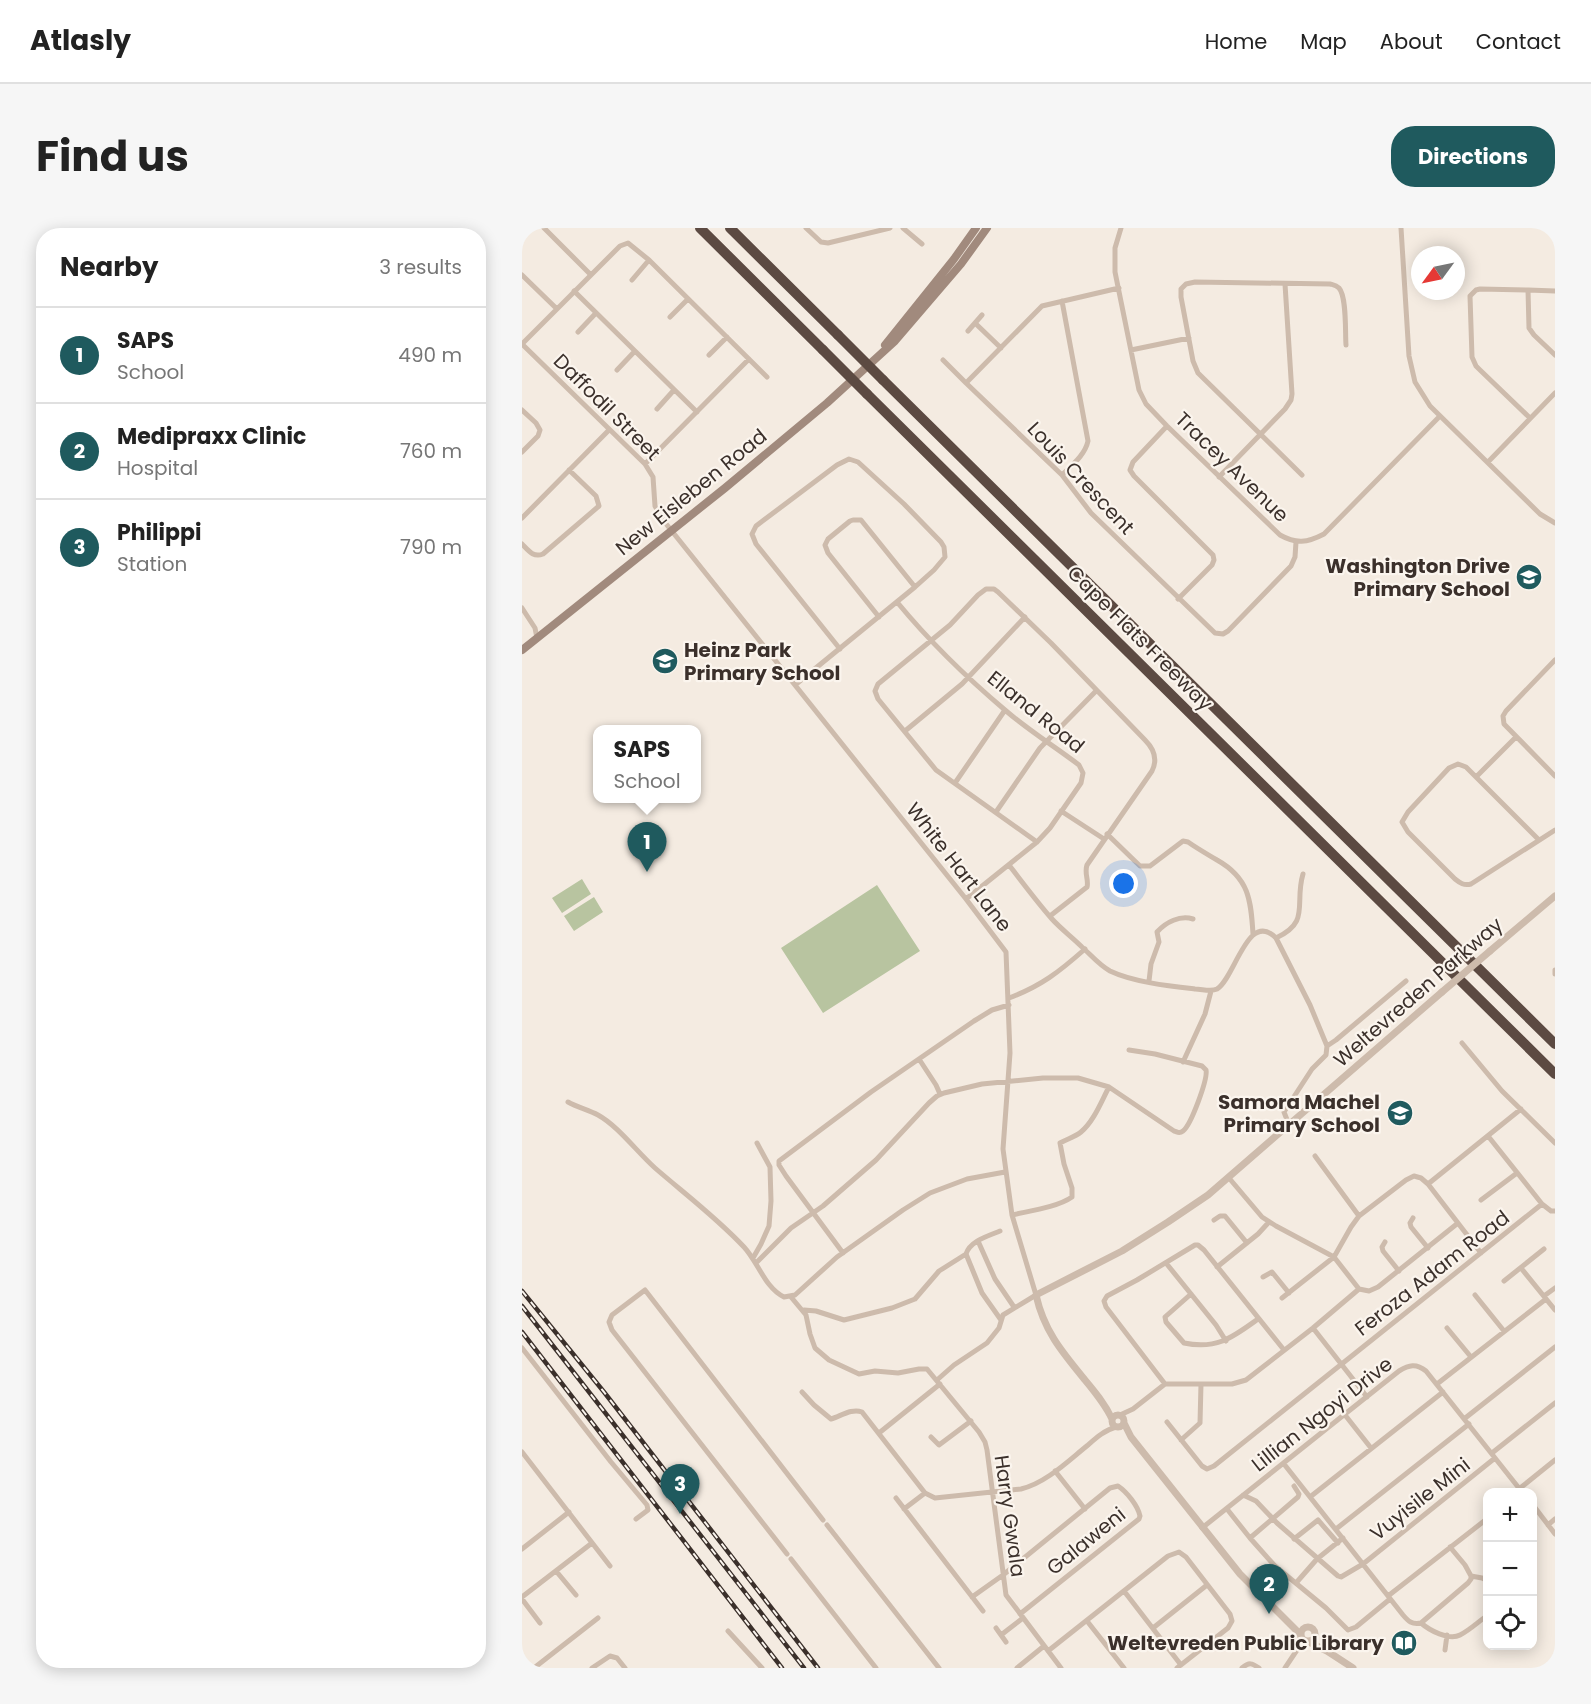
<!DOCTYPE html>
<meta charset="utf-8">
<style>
body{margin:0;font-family:Poppins,sans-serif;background:#f6f6f6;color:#222}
.controls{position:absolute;right:18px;bottom:18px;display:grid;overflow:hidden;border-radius:12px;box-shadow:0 3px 15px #0003}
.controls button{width:54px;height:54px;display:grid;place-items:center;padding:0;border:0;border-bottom:2px solid #e0e0e0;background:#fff;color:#222;font:30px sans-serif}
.compass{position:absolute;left:889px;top:18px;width:54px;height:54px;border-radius:50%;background:#fff;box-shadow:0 3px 15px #0003;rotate:237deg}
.you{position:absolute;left:602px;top:656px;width:21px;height:21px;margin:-15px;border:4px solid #fff;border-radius:50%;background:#1a73e8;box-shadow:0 0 0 9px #1a73e833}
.badge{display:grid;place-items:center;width:39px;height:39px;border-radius:50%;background:#1f5a5e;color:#fff;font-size:20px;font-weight:700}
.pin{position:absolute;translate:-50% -50px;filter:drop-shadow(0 2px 3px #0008)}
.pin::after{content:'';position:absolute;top:32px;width:21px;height:18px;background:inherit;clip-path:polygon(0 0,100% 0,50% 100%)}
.popup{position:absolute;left:71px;top:497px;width:108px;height:78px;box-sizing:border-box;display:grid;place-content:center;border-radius:12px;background:#fff;filter:drop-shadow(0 2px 4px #0005);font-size:20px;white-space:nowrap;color:#767676}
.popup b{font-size:22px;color:#222}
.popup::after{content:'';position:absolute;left:50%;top:100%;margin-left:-12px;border:12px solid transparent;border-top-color:#fff}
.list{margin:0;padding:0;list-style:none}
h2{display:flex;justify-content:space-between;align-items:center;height:78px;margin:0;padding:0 24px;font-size:26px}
h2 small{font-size:20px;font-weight:400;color:#767676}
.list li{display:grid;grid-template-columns:39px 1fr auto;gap:18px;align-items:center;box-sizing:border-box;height:96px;padding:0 24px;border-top:2px solid #e0e0e0}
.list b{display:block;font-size:22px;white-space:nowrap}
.list p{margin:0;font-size:20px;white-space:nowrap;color:#767676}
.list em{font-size:20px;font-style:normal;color:#767676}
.icon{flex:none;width:33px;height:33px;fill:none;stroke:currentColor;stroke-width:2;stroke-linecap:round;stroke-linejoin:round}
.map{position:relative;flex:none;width:1033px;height:1440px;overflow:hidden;border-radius:24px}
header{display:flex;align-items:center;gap:36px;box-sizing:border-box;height:84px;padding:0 30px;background:#fff;border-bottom:2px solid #e0e0e0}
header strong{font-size:28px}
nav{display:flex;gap:33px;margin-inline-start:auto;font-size:21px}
.intro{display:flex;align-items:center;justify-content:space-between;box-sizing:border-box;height:144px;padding:0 36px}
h1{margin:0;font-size:42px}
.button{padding:15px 27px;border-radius:24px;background:#1f5a5e;color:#fff;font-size:21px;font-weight:700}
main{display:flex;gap:36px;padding:0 36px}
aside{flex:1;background:#fff;border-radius:24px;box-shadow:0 3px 15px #0003}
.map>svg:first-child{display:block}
.green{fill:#b8c4a0}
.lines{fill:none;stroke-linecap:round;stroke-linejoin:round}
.minor{stroke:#cdbbac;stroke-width:5}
.tertiary{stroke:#cdbbac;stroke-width:7}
.secondary{stroke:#a18a7d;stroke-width:8}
.motorway{stroke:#5c4a42;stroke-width:10}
.rail-casing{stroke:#3b302b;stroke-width:4.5}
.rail{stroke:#fbf5ee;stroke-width:2;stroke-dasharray:7;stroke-linecap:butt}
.tertiary-bridge{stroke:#cdbbac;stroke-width:7}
.motorway-bridge{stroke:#5c4a42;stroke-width:10}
.labels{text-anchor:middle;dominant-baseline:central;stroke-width:4.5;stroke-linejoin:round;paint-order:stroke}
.street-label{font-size:20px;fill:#3b302b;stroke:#fbf5ee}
.poi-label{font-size:20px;font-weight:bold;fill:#3b302b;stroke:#fbf5ee;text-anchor:end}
</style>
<header>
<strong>Atlasly</strong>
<nav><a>Home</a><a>Map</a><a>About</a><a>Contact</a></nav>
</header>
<div class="intro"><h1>Find us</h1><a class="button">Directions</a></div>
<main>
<aside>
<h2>Nearby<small>3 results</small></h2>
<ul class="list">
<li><span class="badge">1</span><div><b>SAPS</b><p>School</p></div><em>490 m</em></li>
<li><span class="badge">2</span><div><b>Medipraxx Clinic</b><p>Hospital</p></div><em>760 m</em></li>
<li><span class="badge">3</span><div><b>Philippi</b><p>Station</p></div><em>790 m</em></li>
</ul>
</aside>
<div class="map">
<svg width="1033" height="1440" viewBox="0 0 1033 1440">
<rect width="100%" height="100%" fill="#f4ebe1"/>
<!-- green -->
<path class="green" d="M60,651L69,666L40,685L30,670Z
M355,657L398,723L301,785L259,720Z
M72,669L81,684L52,703L42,688Z"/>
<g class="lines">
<!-- minor -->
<path class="minor" d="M22,0L69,47
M284,0L299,14L306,15L368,0
M381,0L400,16
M599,0L593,20V44L617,162L624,176L645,198L758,307C774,316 785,315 802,306L918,188
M879,0L887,128L893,154L908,178L1018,286L1033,295
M0,47L35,81
M110,52L127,32
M597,60L520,78L444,155L540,247L569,285L693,405L701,406L706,403L769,338L773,329L774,314
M1006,62L1033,63
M52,63L175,184
M540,73L566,213C563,227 550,237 540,247
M148,89L166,71
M453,95L479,120
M446,103L460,87
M56,104L74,85
M0,116L123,236L131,249L133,278L141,292L444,671L484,724L488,825L481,921L490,987L514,1067L481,1087L477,1100L465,1115L432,1137L415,1152
M0,116L98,18L106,15L127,32L245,149
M609,122L667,110
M187,127L205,109
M421,132L444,155
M95,142L113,123
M135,181L152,162
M0,182L14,195L18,202L16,208L0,224
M1008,190L958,142L954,138L950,129L948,68L954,62L958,61L1006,62L1007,100L1012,107L1033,127
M645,198L611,234L608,242L612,248L691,327L692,332L690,337L656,371
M966,234L1033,165
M123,236L227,131
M780,247L676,145L671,133L659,69V61L664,56L673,54L808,56C812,57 814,57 817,60C825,69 823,105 824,117
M697,249L763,181L769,172L770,166L763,56
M0,290L87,202
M0,316C6,322 11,330 21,326L77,278L74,268L47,242
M375,374C408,414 444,449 483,482C506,502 532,518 557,537L561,545L559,555L528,600L515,614L444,671
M0,380L13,400L15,410
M357,389L306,325L303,317L306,311L328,293L331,292H339L393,359
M1033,432L984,483L981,488L982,496L1033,548
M273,457L393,359L412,342L423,329L422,319L419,314L382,276L336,234L327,231L315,237L234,298L230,306L234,316L318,421
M383,503L440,456L503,389
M954,549L993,510
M433,555L483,482
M539,583L582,611
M474,584L518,520L574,463
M585,606L618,638H628L661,613L666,614C676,621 685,626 695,632C727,650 729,672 731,706
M1017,612L944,539L936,536L927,540L886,584L880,594L886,604L933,651C938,655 942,658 949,656L1033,602
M515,614L414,542L356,471L353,463L356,456L428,397L456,367L464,361H472L476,364L529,415L623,512C632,521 636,531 630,543L565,637C562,645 567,652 565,659L528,688
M487,637C501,655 515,674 530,691C539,701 550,709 560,719C569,727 577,737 588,743C611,754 647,758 673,761C680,761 689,764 695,761C713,750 726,681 754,710L788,777L805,818L804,827L790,841L762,884L767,897
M754,710C789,694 772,676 781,646
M1033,742V746
M627,753L629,736L637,714L635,704C644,694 658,687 671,691
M487,770C519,758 537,744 563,721
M940,815L980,863L1033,915
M805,818L814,812L884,753
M397,831L414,857L418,866
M661,834L683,786L689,763
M46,874C55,879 66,882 76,887C96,898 115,924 133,940C163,966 195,990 222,1019C236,1034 243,1060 262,1069L273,1067L315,1029L381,982L408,965L445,951L483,944
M966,908L1020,976L1029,983H1033
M793,928L837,988
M707,950L740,989L754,998L812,1029L837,1061
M906,956L999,881
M959,972L995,945
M490,987C507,983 536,979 550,969V960L542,936L538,915C545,911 553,909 559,904C572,893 579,874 587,859
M891,990L888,995L889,999L906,1020
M692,992L698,988H703L725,1015
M478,1003C466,1008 448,1013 444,1026L460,1065L479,1092
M456,1013L473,1051L492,1079
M863,1014L860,1019L861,1023L877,1043
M321,1025L264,948L257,937V933L349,864L452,793L470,782L487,777
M231,1030L239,1016L247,998L249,973L248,939L235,915
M234,1035L269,1000L301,978L354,932L407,875L415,868L422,865L460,856L521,850H556L587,859L652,903C656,904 657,906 661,903C669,897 686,851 684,842L680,838L633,826L607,822
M644,1035L694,1097L704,1113
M695,1039L736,1006L747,994
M999,1040L1033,1082
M741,1049L750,1044L767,1065
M982,1053L1022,1021
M837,1061L847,1063L856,1059L936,995
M669,1066L643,1089L644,1094L662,1115C695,1122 711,1109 736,1091
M953,1067L982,1103
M1022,1068L1033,1060
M269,1069L284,1087L288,1106L293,1120L307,1132L337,1146L353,1143L376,1145L397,1141H405L457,1204L463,1214L465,1222L484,1367L539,1440
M760,1070L812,1029L829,999L837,988L884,952L892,948L899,950L906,956L959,1025
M282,1082L294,1083L322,1092L370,1080L393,1071L417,1043L444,1026
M791,1100L845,1169
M925,1100L949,1129
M0,1120L89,1234L125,1277L126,1282L114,1291
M643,1156L584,1079L582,1073L585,1068L615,1052L673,1017H676L682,1022L762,1122
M915,1156L1024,1071
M280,1164L292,1177L309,1191C319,1188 330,1180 340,1184L403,1265L413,1270L499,1261C524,1255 546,1233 566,1217C574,1210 583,1202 594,1199
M598,1187L611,1181L643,1156H710L724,1152L791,1100L837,1061
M823,1187L849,1220
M942,1191L1033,1119
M645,1194L680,1238L685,1241L692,1238L1020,976
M357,1205L418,1156
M409,1209L417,1217L449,1193
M659,1212L678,1195L679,1156
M0,1224L88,1338
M970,1225L1033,1175
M762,1236L881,1387C886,1393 890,1397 899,1395
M533,1243L563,1281
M997,1261L1033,1232
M721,1267L734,1273L755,1295L816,1348L819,1349L841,1336L973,1230
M788,1269L921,1164
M374,1270L461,1383
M1011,1277L1033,1306
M382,1281L403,1265
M705,1281L728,1310
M305,1297L417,1440
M1026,1297L1033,1291
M680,1300L877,1143C887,1137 894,1135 904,1143L1000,1264
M814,1301L947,1196
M772,1311L796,1292L816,1315
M928,1319L943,1337L949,1348
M0,1321L47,1284
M265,1326L90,1102L87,1094L90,1087L123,1062L301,1292
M269,1331L354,1440
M753,1338L728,1310L776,1269L777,1266L772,1258
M34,1343L54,1367
M949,1348L960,1350L966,1353
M774,1355L795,1331L821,1310
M729,1358L747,1341L753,1338L804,1380L826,1402L834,1399L868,1371
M602,1363L659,1437
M866,1368L966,1290
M0,1369L70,1315
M450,1369L481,1347L588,1260L596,1258C605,1264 616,1278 618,1288L617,1291L498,1386
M0,1371L18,1395
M565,1393L602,1440
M899,1395C907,1402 927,1413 938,1407C948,1402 957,1393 966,1387
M899,1395L946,1355L949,1351V1348
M474,1400L484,1414
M631,1400L685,1357
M206,1403L240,1440
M479,1407L501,1390
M923,1422L925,1407
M526,1423L646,1328L657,1324L664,1329L708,1386L710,1393L706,1400L655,1440
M12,1440L76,1390
M70,1440L88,1428L95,1430L103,1440
M495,1440L522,1418
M720,1440C727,1434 730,1435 737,1440
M763,1440L777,1419L778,1407"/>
<!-- tertiary -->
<path class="tertiary" d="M968,723L1033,668
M590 1193a6 6 0 1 1 12 0a6 6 0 1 1-12 0Z
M590,1191C583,1176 573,1164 563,1152C540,1124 522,1103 514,1067L600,1023L646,994L686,967L920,764
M602,1195L609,1209L718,1346L778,1406
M779 1406a7 7 0 1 1 14 0a7 7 0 1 1-14 0Z
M787,1414L805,1423L831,1440"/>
<!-- secondary -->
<path class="secondary" d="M363,117L432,31L454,0
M0,422L203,260L305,175L373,113L439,36L465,0"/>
<!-- motorway -->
<path class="motorway" d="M178,0L301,122
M208,0L316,107
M361,152L1033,816
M345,166L1033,846"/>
<defs>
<path id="rail" d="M0,1063L82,1164L296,1440
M0,1078L282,1440
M0,1104L260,1440"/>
</defs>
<!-- rail casing -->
<use href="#rail" class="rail-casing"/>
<!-- rail -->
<use href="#rail" class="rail"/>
<!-- tertiary-bridge -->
<path class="tertiary-bridge" d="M920,764L968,723"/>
<!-- motorway-bridge -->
<path class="motorway-bridge" d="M316,107L361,152
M301,122L345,166"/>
</g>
<!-- icons -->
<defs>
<symbol id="school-disc" viewBox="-11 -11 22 22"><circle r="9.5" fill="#1f5a5e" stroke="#fbf5ee"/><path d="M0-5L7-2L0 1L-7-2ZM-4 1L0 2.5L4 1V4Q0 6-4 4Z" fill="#fff"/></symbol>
<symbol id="library-disc" viewBox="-11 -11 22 22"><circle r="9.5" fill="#1f5a5e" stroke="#fbf5ee"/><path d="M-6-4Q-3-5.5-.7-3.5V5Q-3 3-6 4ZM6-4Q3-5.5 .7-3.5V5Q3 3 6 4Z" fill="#fff"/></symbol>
</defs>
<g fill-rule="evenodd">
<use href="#school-disc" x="992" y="334" width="30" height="30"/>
<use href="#school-disc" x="128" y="418" width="30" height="30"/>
<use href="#school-disc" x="863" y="870" width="30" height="30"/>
<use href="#library-disc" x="867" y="1400" width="30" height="30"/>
</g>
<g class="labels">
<!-- street labels -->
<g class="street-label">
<text transform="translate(85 179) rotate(45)">Daffodil Street</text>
<text transform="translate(710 239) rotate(44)">Tracey Avenue</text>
<text transform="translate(559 250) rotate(47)">Louis Crescent</text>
<text transform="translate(169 264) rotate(-39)">New Eisleben Road</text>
<text transform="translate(618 410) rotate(45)">Cape Flats Freeway</text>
<text transform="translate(514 484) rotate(39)">Elland Road</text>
<text transform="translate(437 639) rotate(52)">White Hart Lane</text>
<text transform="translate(896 764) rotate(-41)">Weltevreden Parkway</text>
<text transform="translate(910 1045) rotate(-38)">Feroza Adam Road</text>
<text transform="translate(800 1186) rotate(-38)">Lillian Ngoyi Drive</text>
<text transform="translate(898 1271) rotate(-38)">Vuyisile Mini</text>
<text transform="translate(488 1288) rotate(82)">Harry Gwala</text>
<text transform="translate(564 1313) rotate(-39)">Galaweni</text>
</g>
<!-- poi labels -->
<g class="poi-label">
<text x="988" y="338">Washington Drive<tspan x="988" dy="23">Primary School</tspan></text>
<text x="162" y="422" text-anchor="start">Heinz Park<tspan x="162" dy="23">Primary School</tspan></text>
<text x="858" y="874">Samora Machel<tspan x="858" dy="23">Primary School</tspan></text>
<text x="862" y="1415">Weltevreden Public Library</text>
</g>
</g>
</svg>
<div class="controls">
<button>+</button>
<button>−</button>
<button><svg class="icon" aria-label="locate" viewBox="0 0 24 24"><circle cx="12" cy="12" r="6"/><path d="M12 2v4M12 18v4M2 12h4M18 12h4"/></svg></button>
</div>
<svg class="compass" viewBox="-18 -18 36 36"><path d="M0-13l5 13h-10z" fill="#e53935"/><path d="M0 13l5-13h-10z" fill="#767676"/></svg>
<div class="you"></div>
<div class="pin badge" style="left:125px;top:644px">1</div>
<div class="popup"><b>SAPS</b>School</div>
<div class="pin badge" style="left:747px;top:1386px">2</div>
<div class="pin badge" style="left:158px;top:1286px">3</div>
</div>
</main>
